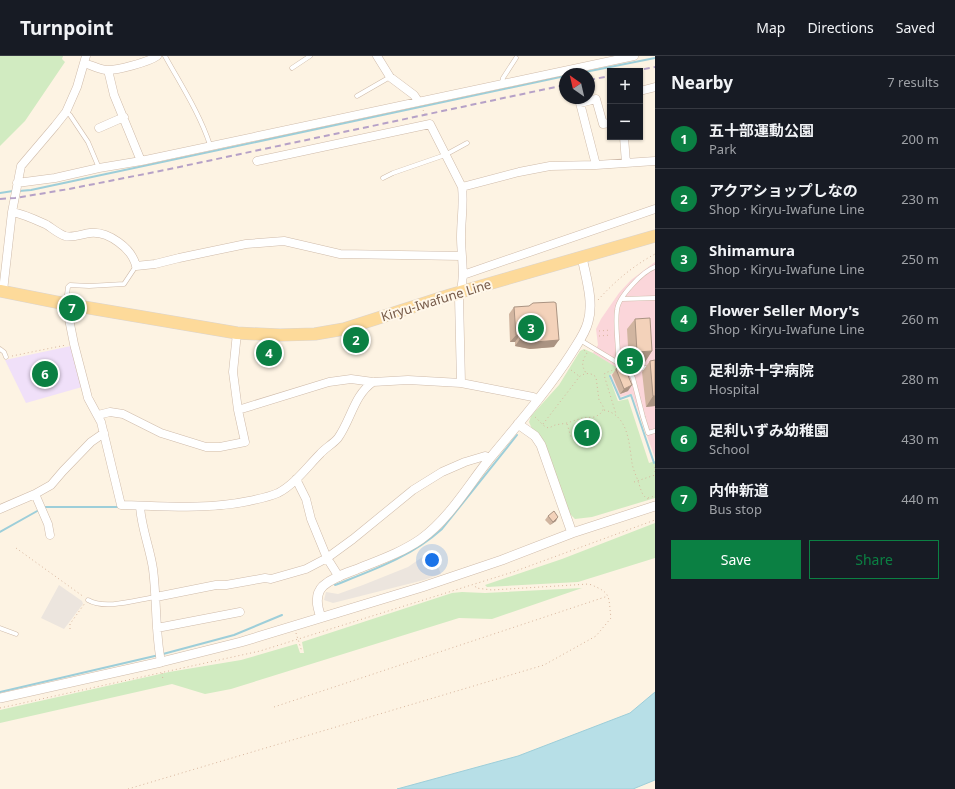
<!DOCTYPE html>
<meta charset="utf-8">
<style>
body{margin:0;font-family:"Noto Sans","Noto Sans JP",sans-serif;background:#242831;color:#f1f3f6}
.controls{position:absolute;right:12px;top:12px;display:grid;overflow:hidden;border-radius:0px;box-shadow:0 1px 3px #0004}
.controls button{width:36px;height:36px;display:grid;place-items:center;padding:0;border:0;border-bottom:1px solid #363941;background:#171b24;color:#f1f3f6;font:20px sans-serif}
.compass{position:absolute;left:559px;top:12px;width:36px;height:36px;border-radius:50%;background:#171b24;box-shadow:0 1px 3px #0004;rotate:326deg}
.you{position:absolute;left:432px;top:504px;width:14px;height:14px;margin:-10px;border:3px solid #fff;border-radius:50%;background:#1a73e8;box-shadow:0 0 0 6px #1a73e833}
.badge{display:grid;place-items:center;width:26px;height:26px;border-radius:50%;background:#0b8043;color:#fff;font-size:13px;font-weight:700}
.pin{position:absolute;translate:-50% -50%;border:2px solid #fff;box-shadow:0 1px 4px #0006}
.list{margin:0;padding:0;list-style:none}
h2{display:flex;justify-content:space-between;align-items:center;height:52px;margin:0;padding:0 16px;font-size:17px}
h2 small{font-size:13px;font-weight:400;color:#9ea1a6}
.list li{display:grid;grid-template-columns:26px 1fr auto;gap:12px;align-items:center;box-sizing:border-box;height:60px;padding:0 16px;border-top:1px solid #363941}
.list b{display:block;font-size:15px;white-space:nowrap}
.list p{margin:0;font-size:13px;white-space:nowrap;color:#9ea1a6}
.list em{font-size:13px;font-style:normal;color:#9ea1a6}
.actions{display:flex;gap:8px;padding:12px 16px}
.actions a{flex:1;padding:9px 0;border:1px solid #0b8043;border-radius:0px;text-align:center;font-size:14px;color:#0b8043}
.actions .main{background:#0b8043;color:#fff}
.map{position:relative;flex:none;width:655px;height:733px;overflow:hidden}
header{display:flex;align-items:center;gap:24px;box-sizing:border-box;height:56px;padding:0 20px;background:#171b24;border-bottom:1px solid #363941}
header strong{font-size:19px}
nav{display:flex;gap:22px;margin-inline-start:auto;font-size:14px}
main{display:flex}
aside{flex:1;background:#171b24}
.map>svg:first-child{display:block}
.industrial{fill:#ece5de}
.education{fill:#f0e0f9}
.medical{fill:#fbd6da}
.green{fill:#d1ebc1}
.water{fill:#b7dfe7;stroke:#9dced9}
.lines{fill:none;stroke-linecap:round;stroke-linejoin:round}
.stream{stroke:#9dced9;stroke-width:2}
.service-casing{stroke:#cfbbaa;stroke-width:5}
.minor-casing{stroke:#cfbbaa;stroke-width:9}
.tertiary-casing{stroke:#cfbbaa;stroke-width:10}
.primary-casing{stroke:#dbd4cf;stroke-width:13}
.path{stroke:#d8b59d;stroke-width:1;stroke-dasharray:1 3;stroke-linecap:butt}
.service{stroke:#fff;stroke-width:4}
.minor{stroke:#fff;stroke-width:8}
.tertiary{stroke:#fff;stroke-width:9}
.primary{stroke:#fdda9a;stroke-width:12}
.rail{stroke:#b6a1c7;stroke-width:2;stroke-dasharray:6 4;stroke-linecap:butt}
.wall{fill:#d1b5a0}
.shaded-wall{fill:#aa9382}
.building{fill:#f3d2ba;stroke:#aa9382}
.labels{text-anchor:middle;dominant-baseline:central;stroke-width:4;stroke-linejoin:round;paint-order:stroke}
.street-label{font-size:13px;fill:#765a48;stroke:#fff7ea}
</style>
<header>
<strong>Turnpoint</strong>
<nav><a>Map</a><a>Directions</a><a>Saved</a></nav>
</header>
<main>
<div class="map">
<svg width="655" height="733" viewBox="0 0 655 733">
<rect width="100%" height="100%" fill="#fdf3e3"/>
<!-- industrial -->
<path class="industrial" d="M431,495L441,518L424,524L333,547L324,544L326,536L338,538L363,529L408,511Z
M59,529L82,545L83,548L64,573L41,562Z"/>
<!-- education -->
<path class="education" d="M71,290L82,331L26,347L5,304Z"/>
<!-- medical -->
<path class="medical" d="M655,206V402L632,338L620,341L611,318L620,314L593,297L598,289L596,273L601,263L619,237L631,224Z"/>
<!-- green -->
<path class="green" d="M0,0H63L62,3L65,6L25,65L0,90Z
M584,293L593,297L621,314L611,318L609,320L618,345L628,343L649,407L655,405V442L592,461L575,463L568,456L529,366L531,360L559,329L580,295Z
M655,467V502L578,526L487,531L485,529L562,503Z
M582,532L492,563L459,562L231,633L205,638L172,628L0,667V654L169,616L241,604L296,588H297L300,597H304L302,586L452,537L462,536L485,537Z"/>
<!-- water -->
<path class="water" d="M655,636V724L633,733H397L518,700L630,657Z"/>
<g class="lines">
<!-- stream -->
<path class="stream" d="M575,18L655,2
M19,135L31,134L565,20
M0,137L13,135
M610,320L620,343L631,339L654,407
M43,452L46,451H120
M0,476L39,454
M335,529C373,514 411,501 442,473L517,379
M163,598L234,579L282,559
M0,636L159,599"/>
<defs>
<path id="service" d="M165,0C181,29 200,58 210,89
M292,12L310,0
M502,27L503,22L516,2
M357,40L390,21
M66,56L70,59L88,86L99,112
M383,122L393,117L445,99L467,87
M622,243L655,242
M66,246L68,231L70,229L89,230L124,228L136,210
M580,284L628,313L633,322L643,361L648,377L655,375
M0,293L4,296L6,301
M616,306L618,300C618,285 615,269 617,254C618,241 643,215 655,211
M630,317L636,313L655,311
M88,544C105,554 136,544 155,541
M0,572L16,578"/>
<path id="minor" d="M377,0L390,21L414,39L418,45
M84,7C91,9 98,13 106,14C115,15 149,6 157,0
M108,14L114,39L141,105
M640,35L655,31
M99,72L124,61
M624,81L626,107
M257,105L430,68L462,131C464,148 461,164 461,181C461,201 466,221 459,241L461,327
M596,109L580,47L596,43L603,68L610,67
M17,127L55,122L99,112L141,105L634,0
M462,131L519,116L550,110L596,109L655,105
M12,156C24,158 36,164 47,169C53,173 59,178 65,180C73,182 82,178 90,177C108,175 132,192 136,210L155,208L179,202L246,188L284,185L340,198L461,200
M463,219L655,153
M3,235L12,156L21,110L55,70L66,56L77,31L86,0
M66,248L74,288L86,334L88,342L101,366L121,449C164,450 206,454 249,445C258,443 269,441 278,437C294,429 307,411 320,398C325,392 333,388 338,382C351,364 354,339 373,326
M238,354L329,326L351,323L373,326L408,324L461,327L533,341L538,344
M98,359L110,356L123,358L161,377L206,391H220L245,386L238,354L233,316L237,277
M296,423L306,443L311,463L327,502L353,483L413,434L442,416L465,406L485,400L490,402
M35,438L48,468L50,479
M140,450C141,471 150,492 153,513C157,544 155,575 161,606
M0,453L35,438L51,429L63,415L91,386L104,377
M156,541L216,529H226L265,522L271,523L306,513L327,502L339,521
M157,572L240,556"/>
<path id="tertiary" d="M518,368L535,380L541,389L572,477
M321,561C317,551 314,539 323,530C332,522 344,518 355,514C377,505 401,497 421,483C450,462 469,428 491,401C519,367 547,335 571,298C577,288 585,278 588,266C594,246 586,222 582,201
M0,642L161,606L241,586L422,531L502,504L572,477L655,450"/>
<path id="primary" d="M0,235L66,248L237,277L280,279L315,278L344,273L450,239L655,180"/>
</defs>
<!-- service casing -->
<use href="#service" class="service-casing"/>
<!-- minor casing -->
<use href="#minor" class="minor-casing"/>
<!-- tertiary casing -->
<use href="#tertiary" class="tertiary-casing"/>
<!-- primary casing -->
<use href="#primary" class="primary-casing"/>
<!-- path -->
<path class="path" d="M423,54L427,61
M598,244C615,225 633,210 655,198
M599,275L611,274
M599,280L611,279
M584,294L587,297C582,305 581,309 586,317
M12,300L66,289
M616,313L605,317L604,319L616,358
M571,314L579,320
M604,354C628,359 629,386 632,407C633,414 637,421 639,428C641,434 642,440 648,443
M535,361C539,364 543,371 549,372L555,369L567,367L582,362L595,361L600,358L603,354V350L599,344L596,321C590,316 586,317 580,320L543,368
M567,368L571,381
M655,411V417
M634,426L655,419
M648,442L655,440
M16,492L84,541
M70,573V568L85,547
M296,577L302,596
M162,617L163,624
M274,651L608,540
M0,652L260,595L513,516L655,464
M128,733L544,609L596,580L611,562C608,539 612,537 589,528L492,534L476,532L475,529"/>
<!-- service -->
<use href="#service" class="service"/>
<!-- minor -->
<use href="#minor" class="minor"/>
<!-- tertiary -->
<use href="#tertiary" class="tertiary"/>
<!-- primary -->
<use href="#primary" class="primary"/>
<!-- rail -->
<path class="rail" d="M634,15L655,11
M589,24L610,20
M0,143L15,142L69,133L165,114L565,29"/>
</g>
<!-- wall -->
<path class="wall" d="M514,251L554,291L530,293L515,290V286H510L509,258Z
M635,263L652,295L645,306L629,307L627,273Z
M655,304V350L646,351L642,316L650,305Z
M616,313L628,335L620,338L612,319Z
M548,460L556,465L550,469L545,464Z"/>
<!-- shaded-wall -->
<path class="shaded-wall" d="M516,279H520L515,286H510Z
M520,283L559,284L554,291L530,293L515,290Z
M652,295L645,306L629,307L637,296Z
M632,329L628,335L620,338L624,333Z
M653,340H655V350L646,351Z
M558,461L556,465L550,469Z"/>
<!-- building -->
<path class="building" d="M554,246L556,247L559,284L535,286L520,283V279H516L514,251L529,250L533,247Z
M650,262L652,295L637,296L635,263Z
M655,304V340H653L650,305Z
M624,310L632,329L624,333L616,313Z
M554,455L558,461L553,466L548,460Z"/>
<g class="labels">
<!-- street labels -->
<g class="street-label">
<text transform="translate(436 244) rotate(-17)">Kiryu-Iwafune Line</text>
</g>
</g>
</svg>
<div class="controls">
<button>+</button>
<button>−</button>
</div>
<svg class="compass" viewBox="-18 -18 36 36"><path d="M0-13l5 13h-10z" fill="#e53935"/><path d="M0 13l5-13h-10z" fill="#9ea1a6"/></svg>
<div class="you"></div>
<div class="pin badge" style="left:587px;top:377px">1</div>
<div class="pin badge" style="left:356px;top:284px">2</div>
<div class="pin badge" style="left:531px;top:272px">3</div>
<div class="pin badge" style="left:269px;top:297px">4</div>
<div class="pin badge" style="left:630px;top:305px">5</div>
<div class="pin badge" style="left:45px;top:318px">6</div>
<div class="pin badge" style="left:72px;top:252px">7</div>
</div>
<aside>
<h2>Nearby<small>7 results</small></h2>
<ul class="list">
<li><span class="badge">1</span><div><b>五十部運動公園</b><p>Park</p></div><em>200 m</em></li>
<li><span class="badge">2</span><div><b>アクアショップしなの</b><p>Shop · Kiryu-Iwafune Line</p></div><em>230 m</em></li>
<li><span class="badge">3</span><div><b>Shimamura</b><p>Shop · Kiryu-Iwafune Line</p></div><em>250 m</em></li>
<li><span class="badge">4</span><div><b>Flower Seller Mory's</b><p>Shop · Kiryu-Iwafune Line</p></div><em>260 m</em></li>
<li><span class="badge">5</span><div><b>足利赤十字病院</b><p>Hospital</p></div><em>280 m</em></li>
<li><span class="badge">6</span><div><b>足利いずみ幼稚園</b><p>School</p></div><em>430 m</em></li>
<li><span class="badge">7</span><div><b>内仲新道</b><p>Bus stop</p></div><em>440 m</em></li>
</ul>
<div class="actions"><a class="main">Save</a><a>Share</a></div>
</aside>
</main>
